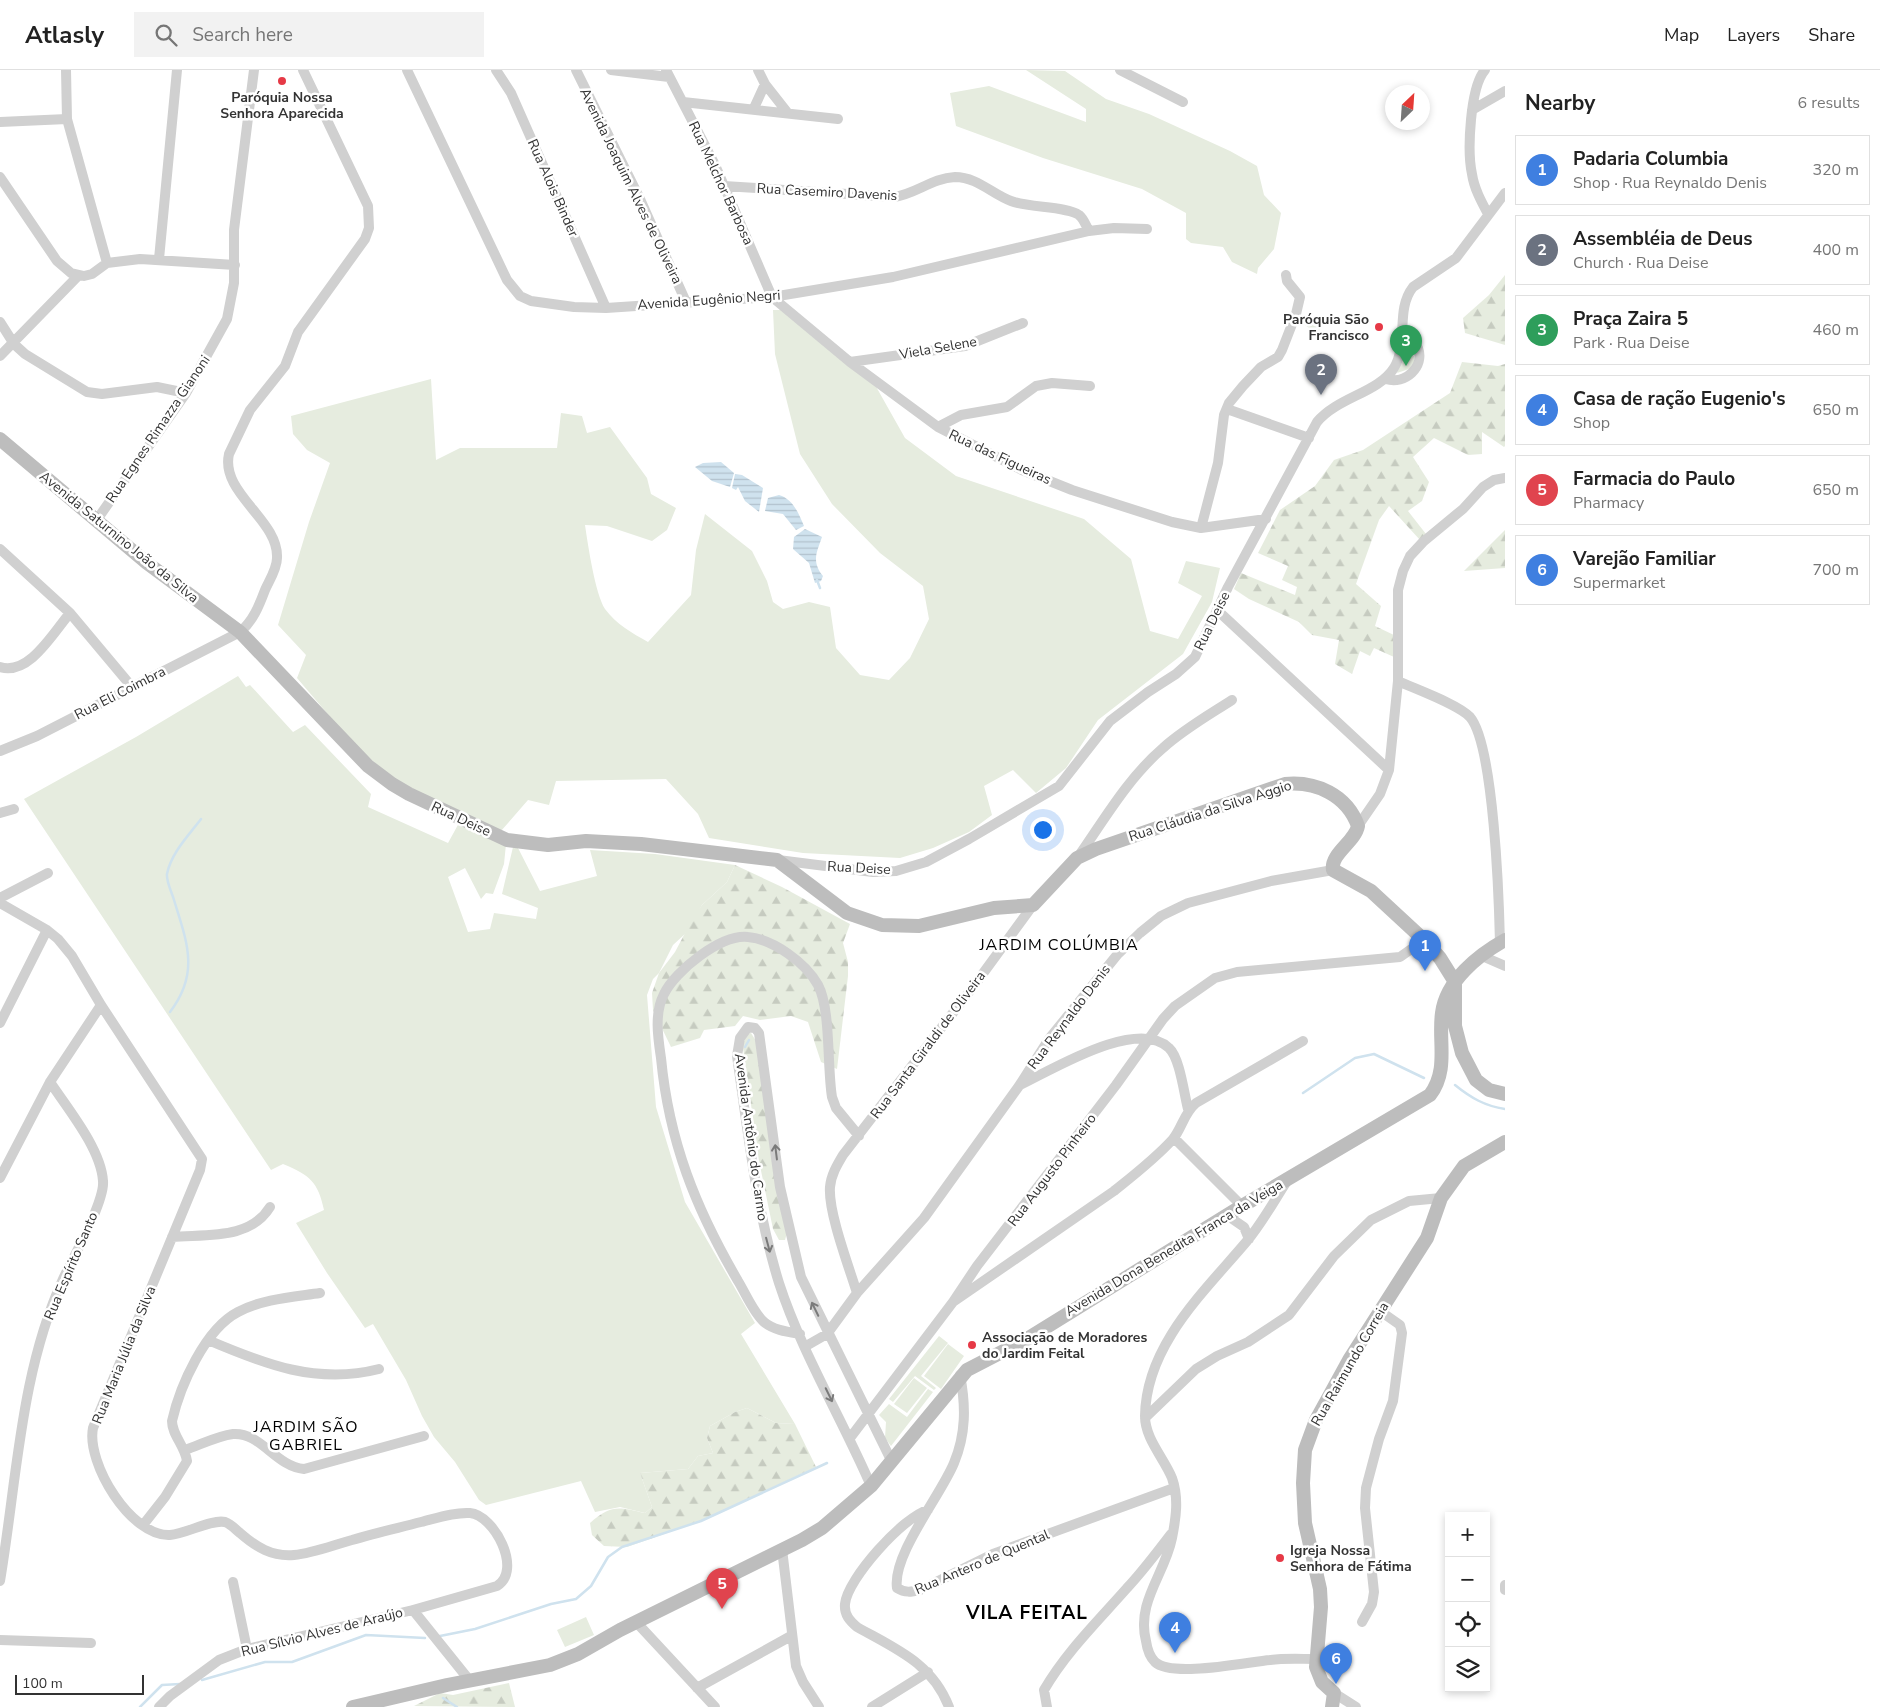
<!DOCTYPE html>
<meta charset="utf-8">
<style>
body{margin:0;font-family:"Nunito Sans",sans-serif;background:#f2f2f2;color:#222}
.controls{position:absolute;right:15px;bottom:15px;display:grid;overflow:hidden;border-radius:0px;box-shadow:0 2px 8px #0003}
.controls button{width:45px;height:45px;display:grid;place-items:center;padding:0;border:0;border-bottom:1px solid #e0e0e0;background:#fff;color:#222;font:25px sans-serif}
.compass{position:absolute;left:1385px;top:15px;width:45px;height:45px;border-radius:50%;background:#fff;box-shadow:0 2px 8px #0003;rotate:25deg}
.scale{position:absolute;left:15px;bottom:12px;width:129px;box-sizing:border-box;padding-left:5px;border:2px solid #333;border-top:0;font-size:14px;line-height:18px;white-space:nowrap;color:#333;-webkit-text-stroke:4px #fff;paint-order:stroke}
.you{position:absolute;left:1042px;top:759px;width:18px;height:18px;margin:-12px;border:4px solid #fff;border-radius:50%;background:#1a73e8;box-shadow:0 0 0 8px #1a73e833}
.badge{display:grid;place-items:center;width:32px;height:32px;border-radius:50%;background:#e63946;color:#fff;font-size:16px;font-weight:700}
.pin{position:absolute;translate:-50% -41px;filter:drop-shadow(0 1px 2px #0008)}
.pin::after{content:'';position:absolute;top:26px;width:18px;height:15px;background:inherit;clip-path:polygon(0 0,100% 0,50% 100%)}
.list{margin:0;padding:0;list-style:none}
h2{display:flex;justify-content:space-between;align-items:center;height:65px;margin:0;padding:0 20px;font-size:21px}
h2 small{font-size:16px;font-weight:400;color:#767676}
.list li{display:grid;grid-template-columns:32px 1fr auto;gap:15px;align-items:center;box-sizing:border-box;height:70px;margin:0 10px 10px;padding:0 10px;border:1px solid #e0e0e0;border-radius:0px}
.list b{display:block;font-size:19px;white-space:nowrap}
.list p{margin:0;font-size:16px;white-space:nowrap;color:#767676}
.list em{font-size:16px;font-style:normal;color:#767676}
.icon{flex:none;width:28px;height:28px;fill:none;stroke:currentColor;stroke-width:2;stroke-linecap:round;stroke-linejoin:round}
.map{position:relative;flex:none;width:1505px;height:1637px;overflow:hidden}
header{display:flex;align-items:center;gap:30px;box-sizing:border-box;height:70px;padding:0 25px;background:#fff;border-bottom:1px solid #e0e0e0}
header strong{font-size:24px}
nav{display:flex;gap:28px;margin-inline-start:auto;font-size:18px}
.search{width:350px;height:45px;background:#f2f2f2;display:flex;align-items:center;gap:12px;box-sizing:border-box;padding:0 18px;border-radius:0px;color:#767676;font-size:19px}
main{display:flex}
aside{flex:1;background:#fff}
.map>svg:first-child{display:block}
.green{fill:#e6ecdf}
.forest{fill:url(#forest-firs)}
.water{fill:url(#water-rules)}
.lines{fill:none;stroke-linecap:round;stroke-linejoin:round}
.stream{stroke:#cfe2ee;stroke-width:2.5}
.street{stroke:#d0d0d0;stroke-width:10}
.secondary{stroke:#bdbdbd;stroke-width:14}
.oneway{stroke:#7a7a7a}
.poi-dot{fill:#e63946;stroke:#fff;stroke-width:2}
.labels{text-anchor:middle;dominant-baseline:central;stroke-width:5;stroke-linejoin:round;paint-order:stroke}
.poi-label{font-size:14px;font-weight:bold;fill:#333;stroke:#fff;text-anchor:start}
.street-label{font-size:14px;fill:#333;stroke:#fff}
.quarter-label{font-size:16px;letter-spacing:1px;fill:#000;stroke:#fff}
.district-label{font-size:19px;font-weight:bold;letter-spacing:1px;fill:#000;stroke:#fff}
</style>
<header>
<strong>Atlasly</strong>
<div class="search"><svg class="icon" aria-label="search" viewBox="0 0 24 24"><circle cx="10" cy="10" r="6"/><path d="M15 15l6 6"/></svg>Search here</div>
<nav><a>Map</a><a>Layers</a><a>Share</a></nav>
</header>
<main>
<div class="map">
<svg width="1505" height="1637" viewBox="0 0 1505 1637">
<defs>
<pattern id="forest-firs" width="22" height="20" patternUnits="userSpaceOnUse" patternTransform="scale(1.25)"><rect width="22" height="20" fill="#e6ecdf"/><path d="M5 1l3.5 6h-7zM16 11l3.5 6h-7z" fill="#c6cbc0"/></pattern>
<pattern id="water-rules" width="6" height="5" patternUnits="userSpaceOnUse" patternTransform="scale(1.25)"><rect width="6" height="5" fill="#cfe2ee"/><path d="M0 2.5h6" fill="none" stroke="#b2c2cd"/></pattern>
</defs>
<rect width="100%" height="100%" fill="#fff"/>
<!-- green -->
<path class="green" d="M1026,0L1065,1L1106,29L1149,44L1230,81L1257,96L1264,125L1281,143L1274,179L1258,198L1257,204L1232,192L1223,177L1191,173L1186,169V143L1142,119L1043,88L956,56L950,23L989,16L1086,52V39Z
M773,240H786L874,313L905,368L956,406L1084,449L1131,489L1150,561L1178,569L1202,526L1178,513L1186,491L1220,498L1212,532L1183,584L1098,650L1066,698L1036,723L1013,700L984,716L992,745L969,762L933,778L900,788L803,783L709,768L698,744L666,709L556,711L549,735L528,730L501,761L396,711L355,676L297,608L306,585L278,555L309,452L330,393L307,380L293,364L291,346L431,309L436,390L460,378H557L561,343L582,346L587,363L610,357L647,408L651,424L676,438L667,460L652,471L607,456L585,455C588,475 595,523 605,539C616,554 632,563 648,572L691,525L696,480L705,444L752,481L767,511L773,532L783,539L809,532L830,537L836,578L860,605L889,610L910,588L929,549L923,516L880,483L832,434L800,384L775,284Z
M1295,245L1322,254L1318,264L1302,253H1295Z
M1407,283L1414,286V293L1409,299L1397,303Z
M238,606L246,617L250,615L293,662L305,655L371,724L368,737L448,773L459,753L506,774L504,794L493,824L486,823L481,829L465,798L448,807L468,862L490,859L494,843L536,849L538,838L502,824L513,777L518,778L540,821L597,806L590,780L655,784L735,795L727,812L702,835L685,864L673,875L659,903L653,909L647,925L656,1037L685,1132L755,1253L741,1264L795,1354L776,1353L747,1338L735,1342L710,1356L707,1368L713,1383L698,1386L688,1399L640,1403L652,1437L645,1443L620,1437L595,1442L581,1411L486,1435L479,1430L455,1392L434,1367L422,1346L406,1310L373,1254L365,1258L327,1203L296,1153L324,1140C318,1112 310,1105 283,1094L271,1100L24,729L136,667Z
M939,1266L948,1273L921,1306L936,1318L934,1320L915,1306L893,1332L889,1329Z
M948,1274L964,1286L941,1319L924,1306Z
M914,1308L927,1318L907,1343L894,1334Z
M928,1319L933,1322L891,1376L885,1368L886,1352L879,1345L889,1334L907,1347Z
M586,1547L594,1565L565,1577L557,1560Z"/>
<!-- forest -->
<path class="forest" d="M1505,205V275L1465,263L1463,248L1489,225Z
M1462,292L1498,296L1505,294V376L1504,377L1482,362V384L1468,385L1434,368L1413,387L1429,412L1422,431L1408,441L1426,464L1420,470L1389,436L1379,450L1356,514L1381,536L1375,556L1396,566L1394,587L1374,578L1370,586L1360,581L1352,604L1335,594L1339,570L1312,565L1299,552L1249,529L1234,519L1241,503L1295,525L1297,517L1282,510L1288,496L1258,483L1280,440L1315,416L1334,390L1363,380L1450,323Z
M1505,460V498L1464,501Z
M735,795L782,817L850,854L843,873L848,892V906L837,999L821,992L808,952L791,946L760,950L743,946L735,956L704,960L700,968L671,977L653,940L652,923L659,903L675,882L694,846L702,835L727,812Z
M751,963L756,971L788,1159L785,1170H779L773,1159L759,1091L742,971L743,964Z
M747,1338L776,1353L795,1354L816,1397L701,1451L627,1477L604,1476L592,1465L590,1453C611,1434 619,1437 645,1443L652,1437L640,1403L688,1399L698,1386L713,1383L707,1368L710,1356L735,1342Z
M509,1613L515,1637L414,1636L440,1623L453,1625Z"/>
<!-- water -->
<path class="water" d="M721,392L734,403L730,417L712,411L695,397L703,393Z
M735,404L742,405L763,418L759,442L745,431L738,417L736,420L732,418Z
M779,425C793,429 799,444 804,456L796,460L783,444L765,441L768,428Z
M805,459L822,467C817,482 811,491 823,506L821,511L815,513L809,493L793,479L794,467Z"/>
<g class="lines">
<!-- stream -->
<path class="stream" d="M817,510L820,518
M170,942C200,903 187,872 174,830C172,823 166,811 167,804C171,783 189,765 201,749
M745,977L749,970
M1455,1015C1471,1028 1485,1036 1505,1039
M1303,1023L1355,988L1374,984L1424,1008
M440,1566L475,1559L551,1534L576,1529L591,1516L608,1487L622,1477L701,1451L827,1393
M202,1610L265,1592H292L366,1565L425,1568
M443,1628L457,1637
M140,1637L162,1615L180,1614"/>
<!-- street -->
<path class="street" d="M66,0L67,49L107,193
M407,0L507,210L520,226L531,231L574,237L606,238L772,227L893,207L1089,161L1114,158L1147,159
M496,0L511,23L606,238
M576,0L640,129L686,232
M611,0L669,7
M666,0L715,95L772,227L850,292L938,357L1022,400L1072,420L1172,452L1201,458L1266,449
M758,0L765,14L787,42
M1120,0L1183,32
M1485,0C1470,17 1467,81 1472,104C1474,118 1481,131 1488,144
M683,32L838,49
M754,38L765,14
M1472,40L1505,21
M0,52L67,49
M0,107L57,191L71,203L84,206L92,204L107,193L140,189L235,195
M724,116L894,127C916,124 932,108 955,107C977,107 992,124 1011,131C1029,138 1066,136 1079,145C1084,149 1086,156 1089,161
M159,189L177,0
M0,252L14,274L25,284L87,322L102,324L157,317L186,323
M0,286L78,206
M850,292L965,276L1023,253
M1386,309C1405,315 1425,297 1418,278L1402,269
M1227,339L1309,368
M938,357L961,345L1007,337L1036,316L1052,313L1090,316
M96,451L186,323L227,249L234,213V160L254,0
M1201,458L1218,393L1224,345L1229,333L1243,316L1261,297L1278,287L1282,280L1296,244L1300,227L1287,211L1286,205
M0,479L70,543L132,617
M1217,540L1389,700
M0,597C29,606 53,563 70,543
M1398,611C1415,619 1458,634 1470,647C1494,675 1499,830 1500,873
M0,681L37,666L240,562C253,551 259,536 265,520C269,511 277,499 277,488C279,450 220,423 229,384L250,340L285,296L298,262L365,169L369,158L368,136L303,0
M0,743L14,739
M1358,756L1380,724L1389,700L1398,611V520L1403,501L1410,486L1423,472L1463,439L1483,417L1494,410L1505,408
M1078,787C1104,750 1128,708 1163,678C1184,659 1209,645 1232,630
M778,790L873,802L896,801L926,792L969,769L1059,716L1110,651L1148,622L1176,604L1195,587L1228,517L1317,352C1338,327 1378,323 1394,298C1409,273 1395,240 1413,217L1456,188L1505,123
M0,828L48,803
M0,833L47,860L58,869L72,886L101,935L202,1089L200,1100L93,1358C86,1393 131,1467 170,1465C186,1464 211,1449 225,1452C231,1454 235,1459 240,1463C256,1477 272,1487 294,1485C314,1483 333,1475 352,1470C375,1463 398,1458 421,1452C437,1448 454,1442 470,1443C494,1445 523,1500 497,1516L413,1540L247,1579L219,1590L170,1626L159,1637
M1482,886L1505,896
M0,953L47,860
M1020,1015C1052,1000 1137,947 1169,978C1180,988 1184,1024 1188,1039
M1174,1068L1242,1136
M0,1108L50,1012L101,935
M1287,1111C1274,1131 1262,1153 1247,1171C1204,1222 1146,1275 1145,1346C1145,1369 1164,1388 1172,1408C1179,1428 1176,1448 1172,1468C1165,1504 1136,1532 1146,1571C1147,1578 1150,1587 1155,1592C1172,1608 1247,1592 1270,1590C1285,1588 1300,1589 1315,1589
M1228,1146L1244,1157L1249,1169
M172,1167C206,1164 250,1170 270,1137
M857,1223C849,1197 828,1142 830,1117C831,1105 837,1095 843,1085L976,913L1033,835
M953,1232L977,1196L1116,1015L1163,949L1175,936L1215,908L1237,902L1400,887L1424,870
M800,1264C788,1262 773,1260 764,1252C753,1242 746,1224 738,1211C696,1139 669,1072 661,988C658,968 654,943 664,924C675,901 721,864 748,867C773,869 806,893 818,915C831,939 827,998 832,1027L836,1038L859,1066
M208,1270C264,1294 317,1315 379,1299
M806,1276L827,1264L857,1223L924,1148L1019,1016L1049,969L1117,885L1140,863L1161,846L1188,833L1271,811L1333,800
M960,1305C966,1336 966,1364 954,1393C941,1425 892,1485 897,1518C905,1523 911,1522 920,1520L993,1484L1174,1418
M1145,1348L1196,1299L1217,1286L1248,1272L1289,1245L1334,1186L1371,1150L1409,1131L1441,1128
M850,1368L953,1232L1114,1121C1134,1105 1156,1088 1173,1069C1182,1058 1184,1043 1196,1033L1303,971
M185,1380C200,1375 217,1366 233,1364C261,1362 275,1396 304,1399L424,1366
M871,1416C842,1349 801,1281 779,1213C756,1139 748,1062 737,986L740,968L748,957L755,958L759,963L780,1117L801,1207L892,1392
M928,1440C904,1446 847,1509 845,1534C844,1545 850,1551 857,1557C896,1579 932,1593 949,1637
M143,1455L165,1427L187,1391C185,1376 172,1365 172,1351C180,1316 205,1259 238,1242C262,1229 293,1227 320,1223
M782,1479L796,1596L803,1612L819,1637
M0,1511C17,1410 20,1303 63,1209C73,1188 105,1131 103,1111C101,1079 68,1039 50,1012
M233,1512L247,1579
M1505,1515V1520
M413,1540L470,1611
M1362,1552L1372,1534L1374,1522L1365,1438L1366,1418L1379,1369L1393,1331L1402,1263L1400,1255L1380,1241
M637,1553L715,1637
M0,1570L91,1573
M697,1618L791,1566
M1334,1623L1356,1637
M872,1637L928,1602
M1047,1637L1044,1620C1066,1582 1098,1551 1127,1518C1143,1501 1157,1482 1171,1464"/>
<!-- secondary -->
<path class="secondary" d="M0,369L147,493L240,562L368,696L392,714L409,724L507,770L548,775L586,771L641,774L777,790L847,843L882,855L919,856L994,838L1033,835L1077,788L1096,779L1285,714C1316,711 1347,725 1358,756C1355,772 1330,784 1333,800L1371,821L1424,870L1440,888L1455,912V956L1462,983L1476,1010L1489,1020L1505,1024
M353,1637L447,1615L550,1595L578,1584L620,1560L802,1470L822,1458L871,1416L967,1300L1027,1269L1242,1136L1430,1025C1449,1000 1438,971 1442,943C1446,911 1478,885 1505,870
M1332,1637L1334,1623L1322,1612L1316,1597L1321,1537L1320,1519L1305,1453L1303,1413L1305,1380L1316,1350L1349,1290L1427,1168L1441,1128L1464,1096L1505,1072"/>
</g>
<!-- one-way arrows -->
<defs><path id="oneway-shaft" d="M-6 0H5M1.5-3L5.5 0L1.5 3" fill="none" stroke-width="1.6" stroke-linecap="round" stroke-linejoin="round" transform="scale(1.25)"/></defs>
<g class="oneway">
<use href="#oneway-shaft" transform="translate(776 1082) rotate(-97)"/>
<use href="#oneway-shaft" transform="translate(768 1175) rotate(75)"/>
<use href="#oneway-shaft" transform="translate(815 1239) rotate(-116)"/>
<use href="#oneway-shaft" transform="translate(829 1325) rotate(64)"/>
</g>
<!-- markers -->
<g class="poi-dot">
<circle cx="282" cy="11" r="5"/>
<circle cx="1379" cy="257" r="5"/>
<circle cx="972" cy="1275" r="5"/>
<circle cx="1280" cy="1488" r="5"/>
</g>
<g class="labels">
<!-- poi labels -->
<g class="poi-label">
<text x="282" y="27" text-anchor="middle">Paróquia Nossa<tspan x="282" dy="16">Senhora Aparecida</tspan></text>
<text x="1369" y="249" text-anchor="end">Paróquia São<tspan x="1369" dy="16">Francisco</tspan></text>
<text x="982" y="1267">Associação de Moradores<tspan x="982" dy="16">do Jardim Feital</tspan></text>
<text x="1290" y="1480">Igreja Nossa<tspan x="1290" dy="16">Senhora de Fátima</tspan></text>
</g>
<!-- street labels -->
<g class="street-label">
<text transform="translate(721 113) rotate(65)">Rua Melchor Barbosa</text>
<text transform="translate(631 116) rotate(64)">Avenida Joaquim Alves de Oliveira</text>
<text transform="translate(553 118) rotate(66)">Rua Alois Binder</text>
<text transform="translate(827 122) rotate(3)">Rua Casemiro Davenis</text>
<text transform="translate(709 230) rotate(-4)">Avenida Eugênio Negri</text>
<text transform="translate(938 278) rotate(-10)">Viela Selene</text>
<text transform="translate(158 359) rotate(-56)">Rua Egnes Rimazza Gianoni</text>
<text transform="translate(1000 387) rotate(25)">Rua das Figueiras</text>
<text transform="translate(119 467) rotate(39)">Avenida Saturnino João da Silva</text>
<text transform="translate(1212 551) rotate(-64)">Rua Deise</text>
<text transform="translate(120 623) rotate(-27)">Rua Eli Coimbra</text>
<text transform="translate(1210 741) rotate(-18)">Rua Cláudia da Silva Aggio</text>
<text transform="translate(461 749) rotate(25)">Rua Deise</text>
<text transform="translate(859 798) rotate(3)">Rua Deise</text>
<text transform="translate(1069 947) rotate(-53)">Rua Reynaldo Denis</text>
<text transform="translate(928 975) rotate(-53)">Rua Santa Giraldi de Oliveira</text>
<text transform="translate(751 1067) rotate(82)">Avenida Antônio do Carmo</text>
<text transform="translate(1052 1100) rotate(-53)">Rua Augusto Pinheiro</text>
<text transform="translate(1174 1178) rotate(-31)">Avenida Dona Benedita Franca da Veiga</text>
<text transform="translate(71 1196) rotate(-67)">Rua Espírito Santo</text>
<text transform="translate(124 1285) rotate(-68)">Rua Maria Júlia da Silva</text>
<text transform="translate(1350 1294) rotate(-60)">Rua Raimundo Correia</text>
<text transform="translate(982 1492) rotate(-23)">Rua Antero de Quental</text>
<text transform="translate(322 1562) rotate(-14)">Rua Sílvio Alves de Araújo</text>
</g>
<!-- quarter labels -->
<g class="quarter-label">
<text x="1059" y="875">JARDIM COLÚMBIA</text>
<text x="306" y="1357">JARDIM SÃO<tspan x="306" dy="18">GABRIEL</tspan></text>
</g>
<!-- district labels -->
<g class="district-label">
<text x="1027" y="1543">VILA FEITAL</text>
</g>
</g>
</svg>
<div class="controls">
<button>+</button>
<button>−</button>
<button><svg class="icon" aria-label="locate" viewBox="0 0 24 24"><circle cx="12" cy="12" r="6"/><path d="M12 2v4M12 18v4M2 12h4M18 12h4"/></svg></button>
<button><svg class="icon" aria-label="layers" viewBox="0 0 24 24"><path d="M12 4l9 5-9 5-9-5zM3 14l9 5 9-5"/></svg></button>
</div>
<svg class="compass" viewBox="-18 -18 36 36"><path d="M0-13l5 13h-10z" fill="#e53935"/><path d="M0 13l5-13h-10z" fill="#767676"/></svg>
<div class="scale">100 m</div>
<div class="you"></div>
<div class="pin badge" style="left:1425px;top:901px;background:#3f7fe0">1</div>
<div class="pin badge" style="left:1321px;top:325px;background:#6b7280">2</div>
<div class="pin badge" style="left:1406px;top:296px;background:#2e9e5b">3</div>
<div class="pin badge" style="left:1175px;top:1583px;background:#3f7fe0">4</div>
<div class="pin badge" style="left:722px;top:1539px;background:#e0444e">5</div>
<div class="pin badge" style="left:1336px;top:1614px;background:#3f7fe0">6</div>
</div>
<aside>
<h2>Nearby<small>6 results</small></h2>
<ul class="list">
<li><span class="badge" style="background:#3f7fe0">1</span><div><b>Padaria Columbia</b><p>Shop · Rua Reynaldo Denis</p></div><em>320 m</em></li>
<li><span class="badge" style="background:#6b7280">2</span><div><b>Assembléia de Deus</b><p>Church · Rua Deise</p></div><em>400 m</em></li>
<li><span class="badge" style="background:#2e9e5b">3</span><div><b>Praça Zaira 5</b><p>Park · Rua Deise</p></div><em>460 m</em></li>
<li><span class="badge" style="background:#3f7fe0">4</span><div><b>Casa de ração Eugenio's</b><p>Shop</p></div><em>650 m</em></li>
<li><span class="badge" style="background:#e0444e">5</span><div><b>Farmacia do Paulo</b><p>Pharmacy</p></div><em>650 m</em></li>
<li><span class="badge" style="background:#3f7fe0">6</span><div><b>Varejão Familiar</b><p>Supermarket</p></div><em>700 m</em></li>
</ul>
</aside>
</main>
